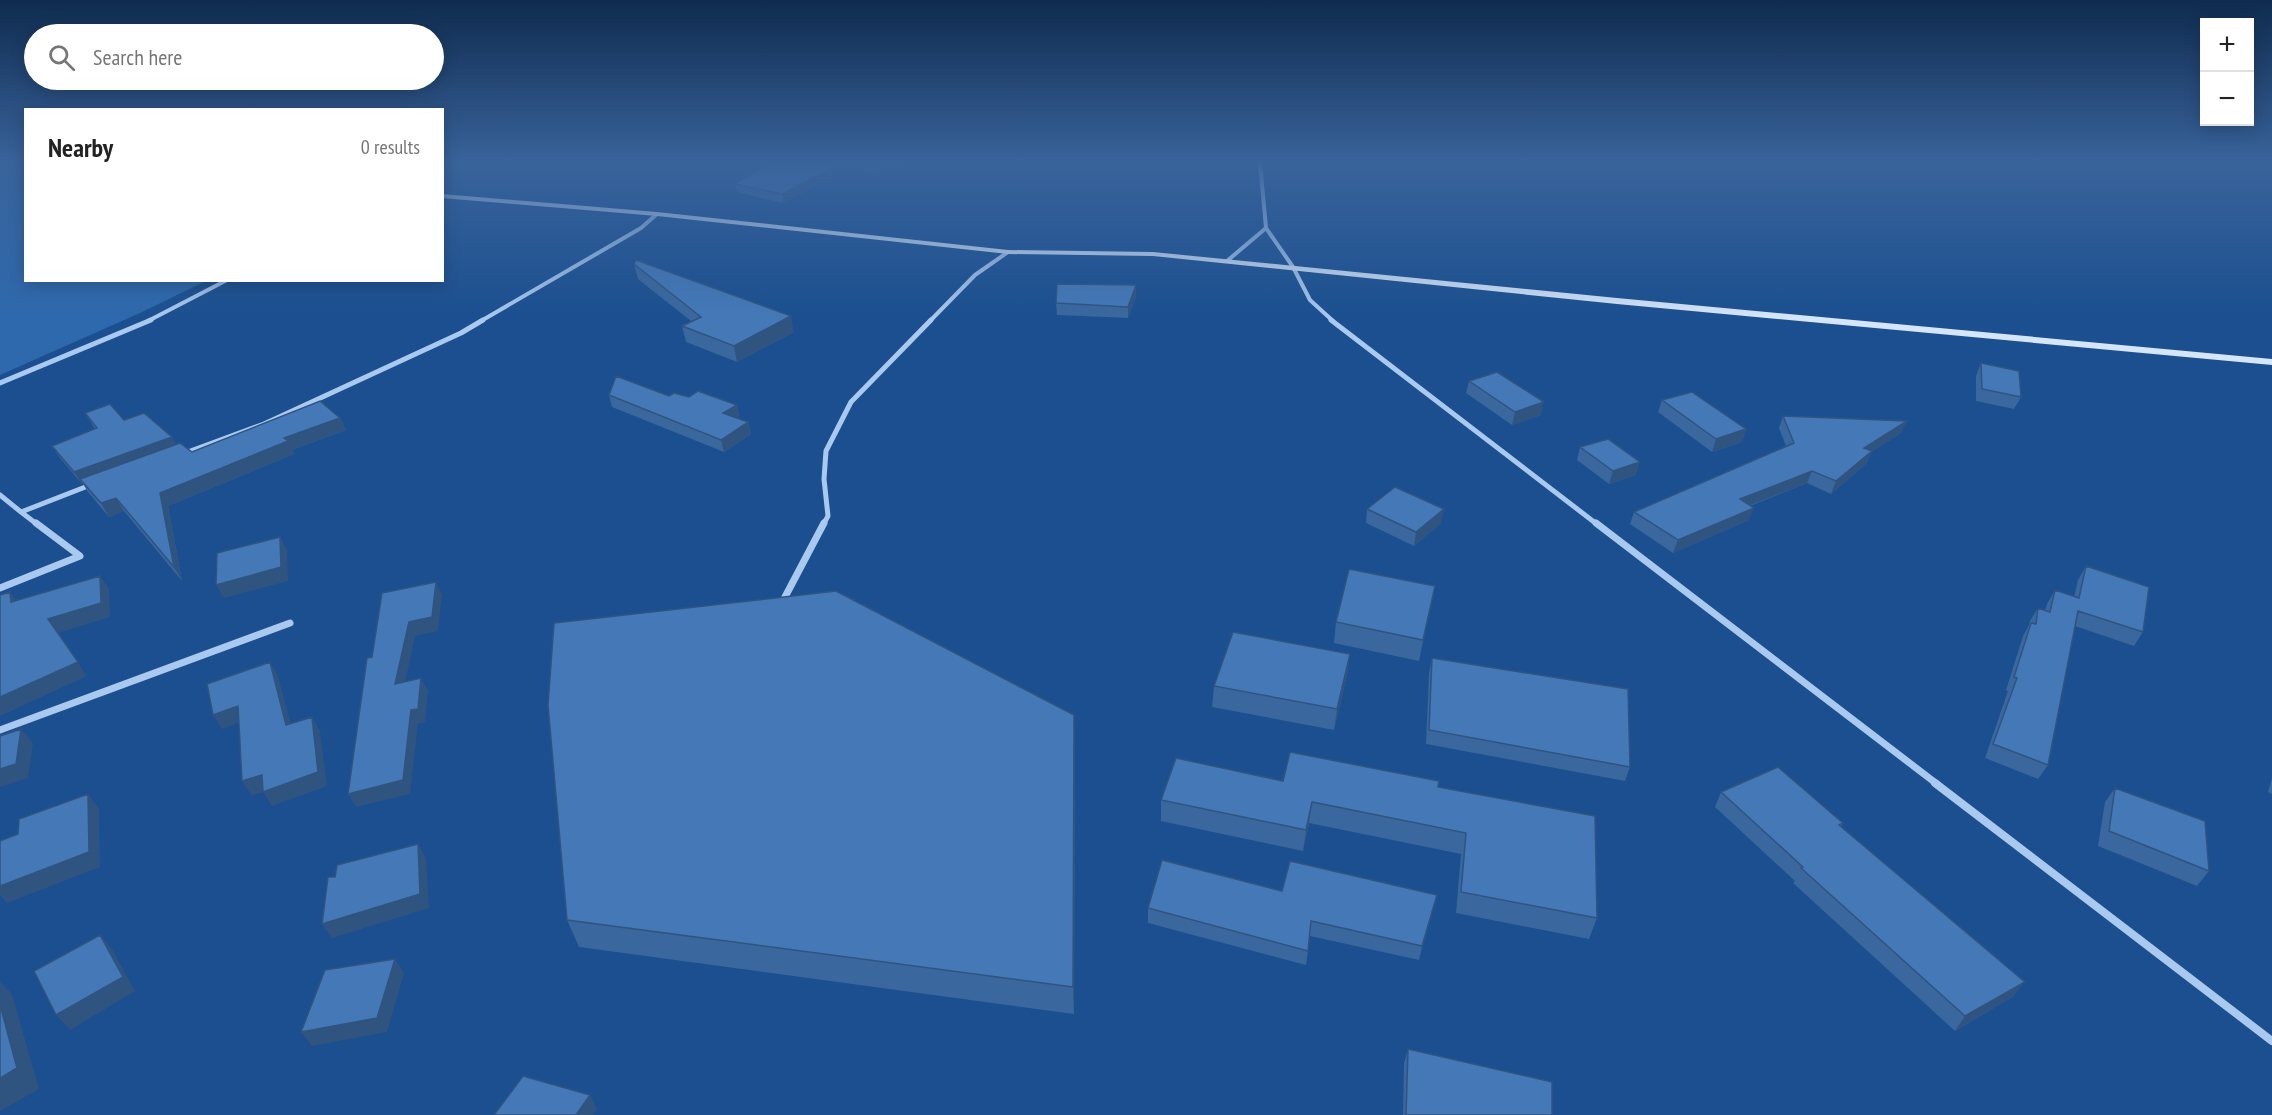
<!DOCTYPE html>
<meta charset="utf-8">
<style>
body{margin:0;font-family:"PT Sans Narrow",sans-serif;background:#f6f6f6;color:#222}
.controls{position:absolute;right:18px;top:18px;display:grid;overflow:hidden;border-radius:0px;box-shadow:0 3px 15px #0003}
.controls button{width:54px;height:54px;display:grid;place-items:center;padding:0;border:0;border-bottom:2px solid #e0e0e0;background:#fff;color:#222;font:30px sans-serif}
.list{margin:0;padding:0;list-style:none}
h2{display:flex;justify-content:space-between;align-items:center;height:78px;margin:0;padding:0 24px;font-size:26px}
h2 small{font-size:20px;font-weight:400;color:#767676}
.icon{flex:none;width:33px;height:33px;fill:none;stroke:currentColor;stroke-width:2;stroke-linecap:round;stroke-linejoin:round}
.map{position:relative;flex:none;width:2272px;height:1115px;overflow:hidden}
.search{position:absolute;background:#fff;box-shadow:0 3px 15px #0003;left:24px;top:24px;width:420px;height:66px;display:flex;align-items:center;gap:15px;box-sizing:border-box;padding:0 21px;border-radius:33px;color:#767676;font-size:22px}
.panel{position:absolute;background:#fff;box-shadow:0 3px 15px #0003;left:24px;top:108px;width:420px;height:174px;border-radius:0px}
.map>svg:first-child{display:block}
.green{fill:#2e69ad}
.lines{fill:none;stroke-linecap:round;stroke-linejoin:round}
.minor-far3{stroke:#a9c9ee;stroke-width:4}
.minor-far2{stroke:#a9c9ee;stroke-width:5}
.minor-far1{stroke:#a9c9ee;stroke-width:7}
.minor{stroke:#a9c9ee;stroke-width:8}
.secondary{fill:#d6e6fa;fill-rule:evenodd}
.wall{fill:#3a679d}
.shaded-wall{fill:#305480}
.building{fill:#4478b7;stroke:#305480;stroke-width:1.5}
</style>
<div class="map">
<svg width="2272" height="1115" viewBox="0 0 2272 1115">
<rect width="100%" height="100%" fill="#1b4f8f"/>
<!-- green -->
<path class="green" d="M0,162L25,163L26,280L206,281L140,313L0,375Z"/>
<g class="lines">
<!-- minor-far3 -->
<path class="minor-far3" d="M1260,162L1266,228L1293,267L1310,300L1333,321
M1227,261L1266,228
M148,321L227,280
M481,321L641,228L657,214
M930,321L975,275L1008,252"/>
<!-- minor-far2 -->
<path class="minor-far2" d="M1331,320L1598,525
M0,383L151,320
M185,453L264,424L461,333L483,320
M0,495L21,512
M38,525L21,512L93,484
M823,525L828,516L824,479L826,451L851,402L931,320"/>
<!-- minor-far1 -->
<path class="minor-far1" d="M1596,523L1937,784
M0,588L80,556L36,523
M785,597L824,523
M0,730L290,623"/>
<!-- minor -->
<path class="minor" d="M1935,783L2272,1041"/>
<!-- secondary -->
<path class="secondary" d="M442,194L657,212L1008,250L1153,252L1617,298L2272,359V365L1617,304L1153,256L1008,254L657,216L442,198Z"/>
</g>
<!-- wall -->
<path class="wall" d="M764,162H908L889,172L880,174L850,168L783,203L737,192L735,184L760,169L759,165Z
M634,264L794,332L737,362L686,342L682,326L691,321L638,279Z
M1136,297L1128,318L1057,315L1056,303Z
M1981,363L2021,397L2014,409L1976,401V376Z
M1469,381L1541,415L1512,425L1466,393Z
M609,395L689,397L737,405L739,417L738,418L748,422L751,434L724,452L612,407Z
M1662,400L1746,429L1742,442L1712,452L1658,412Z
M85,413L124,420L192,452L340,418L346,430L292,450L294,454L168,506L182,581L124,511L109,517L88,492L83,484H82L60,458L52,446L95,429Z
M1783,416L1901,433L1871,452L1867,463L1831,494L1807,483L1750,506L1749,520L1673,553L1630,524L1634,512L1786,446L1779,428Z
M1580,447L1636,475L1609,484L1577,460Z
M1367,509L1441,523L1414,546L1366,523Z
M2086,566L2143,632L2134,646L2075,626L2048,765L2038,779L1985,758L2008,691L2006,690L2023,636L2029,625L2030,621L2038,608L2045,610L2047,604L2055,590L2074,597L2078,580Z
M1431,606L1419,661L1334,643L1336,622Z
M1350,654L1347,675L1334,730L1212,707L1214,686Z
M1432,658L1630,767L1625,781L1426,744L1429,673Z
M1075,742L1074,1014L579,947L567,920Z
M2272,778V794L2268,792Z
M1283,781L1438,787L1597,918L1589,939L1456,913L1461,854L1309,823L1303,851L1161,821V800Z
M2115,788L2209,871L2197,886L2098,846L2105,802Z
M1721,792L1843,823L1841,827L2014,996L1955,1031L1793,883L1795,881L1715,807Z
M1282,891L1437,895L1419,960L1310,936L1306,965L1148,923V908Z
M1408,1049L1552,1115H1403L1404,1063Z"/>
<!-- shaded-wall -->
<path class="shaded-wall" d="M844,162H849L850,168L783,203L782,194Z
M892,162H908L889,172L880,174L879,166Z
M1136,285V297L1128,318V307Z
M791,316L794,332L737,362L734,346Z
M1544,402L1541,415L1512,425L1515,412Z
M737,405L739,417L726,425L723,413Z
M340,418L346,430L292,450L294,454L168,506L182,581L174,567L160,493L284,438Z
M1907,421L1901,433L1871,452L1867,463L1831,494L1836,481L1864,448Z
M748,422L751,434L724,452L721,440Z
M1746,429L1742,442L1712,452L1716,439Z
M172,437L179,449L80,479L83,484H82L74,472Z
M1640,462L1636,475L1609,484L1613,471Z
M1812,471L1807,483L1735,511L1740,499Z
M116,498L124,511L109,517L101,503Z
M1754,508L1749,520L1673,553L1678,540Z
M1444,509L1441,523L1414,546L1416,532Z
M280,537L287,550L288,581L224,598L216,585Z
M100,576L109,589L110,617L58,633L87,676L0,716V697L48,619Z
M436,582L442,595L438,631L415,636L402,697L395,684L409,622Z
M1435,586L1431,606L1419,661L1423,640Z
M10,592L19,605L11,602Z
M1350,654L1347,675L1334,730L1337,709Z
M270,662L278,676L295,740L286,725Z
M421,678L428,691L425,722L418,724L410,794L356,807L348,794L411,710Z
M238,706L247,720L222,729L213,715Z
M1074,715L1075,742L1074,1014L1073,987Z
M312,717L320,731L327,786L272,806L263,792L252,796L242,781L262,775Z
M21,729L33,743L28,778L0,787V769Z
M88,794L99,809L100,867L7,903L0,895V886Z
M1312,802L1309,823L1303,851L1306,830Z
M418,844L426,858L429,908L332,938L322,924Z
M1437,895L1433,909L1419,960L1422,946Z
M100,935L112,949L135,991L70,1030L56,1015Z
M395,959L404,973L387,1032L312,1046L301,1032Z
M0,982L12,994L39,1089L0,1111Z
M2025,982L2014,996L1955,1031L1965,1016Z
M590,1095L597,1109L593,1115H576Z"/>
<!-- building -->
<path class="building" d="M764,162H844L782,194L735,184L765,166L759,165Z
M858,162H892L888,164L879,166Z
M636,260L791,316L734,346L682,326L701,317L634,264Z
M1057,284L1136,285L1128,307L1056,303Z
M1981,363L2019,371L2021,397L1982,389Z
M1497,372L1544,402L1515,412L1469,381Z
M616,376L669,396L674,393L689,397L698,391L737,405L723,413L748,422L721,440L609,395Z
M1692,392L1746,429L1716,439L1662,400Z
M320,401L340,418L284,438L288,441L160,493L174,567L116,498L101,503L80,479L180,443L192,452Z
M110,404L124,420L144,413L172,437L74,472L52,446L97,428L85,413Z
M1783,416L1907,421L1864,448L1872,451L1836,481L1812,471L1740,499L1754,508L1678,540L1634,512L1794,443Z
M1608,439L1640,462L1613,471L1580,447Z
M1395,487L1444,509L1416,532L1367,509Z
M280,537L281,567L216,585L217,553Z
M2086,566L2149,587L2143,632L2078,611L2048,765L1993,744L2017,678L2014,677L2031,623L2036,624L2038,608L2050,612L2055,590L2079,598Z
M1349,569L1435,586L1423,640L1336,622Z
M100,576L101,603L48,619L78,662L0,697V595L10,592L11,602Z
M436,582L432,617L409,622L395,684L421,678L418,709L411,710L403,780L348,794L367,658L372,657L382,593Z
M836,591L1074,715L1073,987L567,920L548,705L554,623Z
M1233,632L1350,654L1337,709L1214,686Z
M1432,658L1628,689L1630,767L1429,730Z
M270,662L286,725L312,717L318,772L263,792L262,775L242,781L238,706L213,715L207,684Z
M21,729L16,764L0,769V736Z
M1290,752L1439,781L1438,787L1595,816L1597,918L1461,892L1466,833L1312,802L1306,830L1161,800L1176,758L1283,781Z
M1778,767L1843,823L1839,825L2025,982L1965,1016L1801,868L1803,867L1721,792Z
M2115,788L2205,821L2209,871L2109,831Z
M88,794L89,852L0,886V841L18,834L19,819Z
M418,844L420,894L322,924L328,877H335L337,865Z
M1162,860L1282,891L1290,861L1437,895L1422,946L1311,921L1308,951L1148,908Z
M100,935L123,977L56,1015L34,971Z
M395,959L377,1018L301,1032L325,970Z
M0,1005L17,1068L0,1078Z
M1408,1049L1552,1082V1115H1406Z
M523,1076L590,1095L576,1115H494Z"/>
<!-- sky -->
<linearGradient id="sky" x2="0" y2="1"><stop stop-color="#0f2b4f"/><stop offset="0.51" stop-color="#39639b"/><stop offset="1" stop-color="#39639b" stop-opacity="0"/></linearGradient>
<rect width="2272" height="318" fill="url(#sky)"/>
</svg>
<div class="controls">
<button>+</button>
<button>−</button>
</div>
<div class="search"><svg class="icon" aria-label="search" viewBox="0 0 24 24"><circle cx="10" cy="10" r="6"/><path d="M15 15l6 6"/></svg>Search here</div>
<section class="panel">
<h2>Nearby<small>0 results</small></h2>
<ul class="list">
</ul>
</section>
</div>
